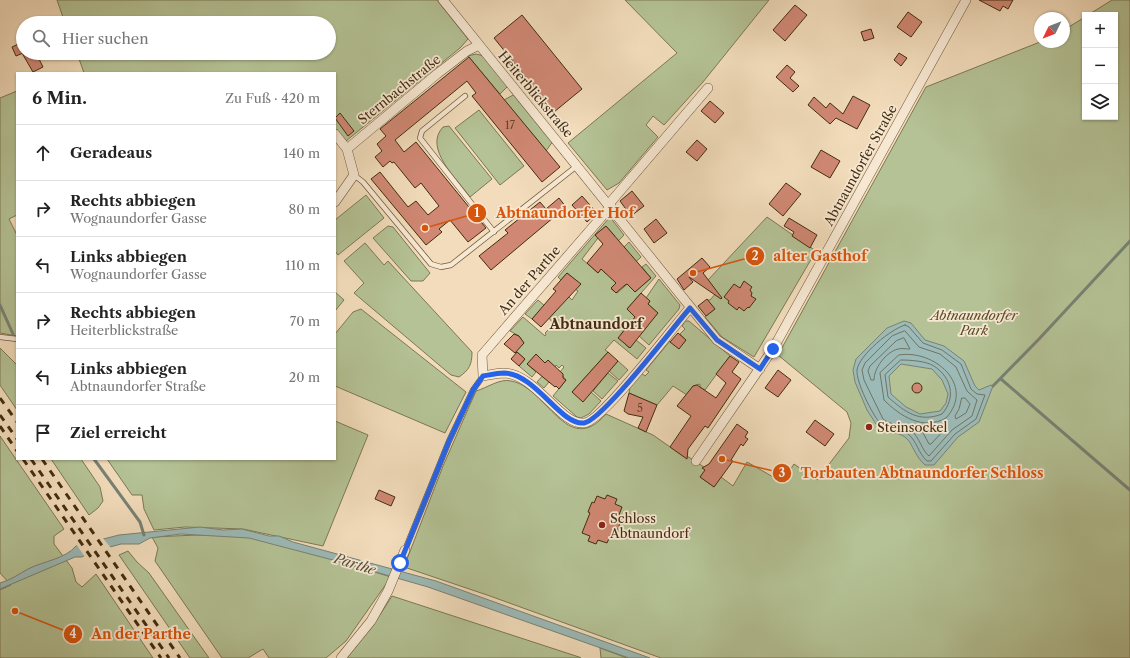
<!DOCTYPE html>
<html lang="de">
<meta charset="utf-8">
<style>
body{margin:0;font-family:"Libre Caslon Text",serif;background:#f6f6f6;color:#222}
.controls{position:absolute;right:12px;top:12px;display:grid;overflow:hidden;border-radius:0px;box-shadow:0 1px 3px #0004}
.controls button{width:36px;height:36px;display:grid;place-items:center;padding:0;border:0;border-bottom:1px solid #e0e0e0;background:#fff;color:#222;font:20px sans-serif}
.compass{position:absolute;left:1034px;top:12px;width:36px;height:36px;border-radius:50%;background:#fff;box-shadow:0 1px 3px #0004;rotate:227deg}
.stop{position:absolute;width:12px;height:12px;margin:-9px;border:3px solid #2563eb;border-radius:50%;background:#fff}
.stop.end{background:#2563eb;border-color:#fff;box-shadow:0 1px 4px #0008}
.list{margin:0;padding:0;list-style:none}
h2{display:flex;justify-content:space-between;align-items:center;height:52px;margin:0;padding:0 16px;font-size:17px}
h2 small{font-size:13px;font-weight:400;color:#767676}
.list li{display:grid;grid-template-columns:26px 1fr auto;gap:12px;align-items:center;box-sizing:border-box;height:56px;padding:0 16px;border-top:1px solid #e0e0e0}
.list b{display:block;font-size:15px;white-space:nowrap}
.list p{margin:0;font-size:13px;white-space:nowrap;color:#767676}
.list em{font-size:13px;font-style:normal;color:#767676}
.icon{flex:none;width:22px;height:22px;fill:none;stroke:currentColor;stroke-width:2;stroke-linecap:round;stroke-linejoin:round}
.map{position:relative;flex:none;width:1130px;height:658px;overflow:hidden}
.search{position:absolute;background:#fff;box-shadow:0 1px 3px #0004;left:16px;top:16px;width:320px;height:44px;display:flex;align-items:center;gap:10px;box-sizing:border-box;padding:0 14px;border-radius:22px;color:#767676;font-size:15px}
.panel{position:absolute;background:#fff;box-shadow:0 1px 3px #0004;left:16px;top:72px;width:320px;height:388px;border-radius:0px}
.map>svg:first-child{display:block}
.green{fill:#b4c295;stroke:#7c7852}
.water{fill:#9cbab7;stroke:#788274;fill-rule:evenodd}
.pier{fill:#f2dcbb}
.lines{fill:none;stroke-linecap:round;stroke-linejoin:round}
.shore{stroke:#707463;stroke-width:1}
.stream{stroke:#788274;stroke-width:3}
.building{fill:#d08874;stroke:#432d0f}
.lane-casing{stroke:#6f593a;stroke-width:6}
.street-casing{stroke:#6f593a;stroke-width:10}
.lane{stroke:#f7e8d3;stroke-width:4.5}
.street{stroke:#f7e8d3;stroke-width:9}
.rail{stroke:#432d0f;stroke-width:3;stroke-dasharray:7 7;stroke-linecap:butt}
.route{stroke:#2563eb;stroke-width:5}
.poi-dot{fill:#8f2418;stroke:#f7e8d3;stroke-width:1.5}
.labels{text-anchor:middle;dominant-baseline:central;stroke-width:3.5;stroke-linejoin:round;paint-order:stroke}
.number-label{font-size:11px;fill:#664428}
.street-label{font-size:13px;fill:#432d0f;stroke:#f7e8d3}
.park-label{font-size:13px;font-style:italic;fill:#5a4b2a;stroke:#f7e8d3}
.poi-label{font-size:13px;fill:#432d0f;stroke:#f7e8d3;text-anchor:start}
.neighbourhood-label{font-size:14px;font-weight:bold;fill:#432d0f;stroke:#f7e8d3}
.water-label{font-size:14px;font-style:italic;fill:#595039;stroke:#f7e8d3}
.leader{fill:none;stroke:#d8550c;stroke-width:1.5}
.callout-dot{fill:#d8550c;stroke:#f7e8d3;stroke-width:1.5}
.mark-label{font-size:12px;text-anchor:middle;font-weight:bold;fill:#fff}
.callout-label{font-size:14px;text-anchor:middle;font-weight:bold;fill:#d8550c;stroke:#f7e8d3;stroke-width:3.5;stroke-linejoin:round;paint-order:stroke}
</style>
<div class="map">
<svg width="1130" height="658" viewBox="0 0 1130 658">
<rect width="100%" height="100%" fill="#f2dcbb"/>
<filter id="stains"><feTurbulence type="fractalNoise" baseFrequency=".005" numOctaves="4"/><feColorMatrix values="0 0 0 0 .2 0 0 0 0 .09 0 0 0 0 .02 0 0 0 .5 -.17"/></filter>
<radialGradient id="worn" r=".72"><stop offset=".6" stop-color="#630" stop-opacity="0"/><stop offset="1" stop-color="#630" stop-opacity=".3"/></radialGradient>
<!-- green -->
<path class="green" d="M57,0H437L468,39L460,48L346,141L335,128V73H84L77,53H329V23H65Z
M625,0H769L703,82L664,125L653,116L646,125L658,137L619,183L607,190L568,143L677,53Z
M1112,0H1130V658H661L490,596L404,567L443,466L476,391C487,388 500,378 511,381C547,387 567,459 606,414L653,435L683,456H687L704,467L705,471L700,477L714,487L721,477L733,486L747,462L782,482L794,464L817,480L849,438L851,423L847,412L778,355L926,87L1040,42H1064V30L1085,17V117H1115V15H1088Z
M476,54L484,56L508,86L500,94L468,56Z
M17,91V215L9,219L17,235V336L0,333V98Z
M515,94L553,141L546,151L504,100Z
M479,110L524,166L500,185L455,128Z
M449,126L492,179L470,197C457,179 423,148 443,127Z
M366,195L384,218L338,255L335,251V220Z
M610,217L624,235L602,258L610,240L615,236L606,226L595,235L598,238L582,259L598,273L601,269L606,274L624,247L629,242L641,257L629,268L611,289L617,293L631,281L634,284L630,287L635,292L651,278L642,267L646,264L656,276L627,309L648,324L658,313L648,304L650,301L646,298L659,279L680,305L679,309L649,345L628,326L620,335L627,341L625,344L629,348L636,340L646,348L637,359L614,340L605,350L608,352L572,392H591L601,401L589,414L581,418L577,417L553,396L566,380L560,372L564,367L562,365L559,368L556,365L549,382L544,388L537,382L552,365L545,363L536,355L527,364L536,372L532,377L519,366L525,359L516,351L524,343L519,336L510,331L523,317L545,336L546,334L545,333L554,324L541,309L532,319L525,314L538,300L553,313L568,296L572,300L578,291L575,289L579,286V283L567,273L561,280L558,277Z
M767,217L816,251L754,357L722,337L705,317L715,309L707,300H710L717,292L708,280Z
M388,226L393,227L430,273L423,281H411L373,238Z
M365,243L384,265L388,261L472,352C472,365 469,370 459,377L451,375L354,293L364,283L344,261Z
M335,292L344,300L335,311Z
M361,309L466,392L445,433L335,386V334L353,312Z
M685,321H689L730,356L705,390L700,387V384L693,386L687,395L673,386L657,405L629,393L630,387L641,373L645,376L649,372L646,370L670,341L679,348L686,340L680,334L685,329L682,326Z
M0,348L17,365V410L0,385Z
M618,361L628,370L619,380L609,371Z
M608,373L618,381L602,399L593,391Z
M335,421L368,435L323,546L243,529L185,527L154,530L144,509L142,495H132L107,459H335Z
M0,436L64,529L54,536V544L72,568L76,582L82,587L96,574L153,658H0V590L11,585L0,573Z
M51,459H81L100,487L103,501L98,508L89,515Z
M197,535L243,536L279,543L391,577L346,641L326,658H269L263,649L248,658H222L155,561L158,548L152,537Z
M128,551L137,562L149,573L209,658H190L119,555Z
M392,596L579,657L581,658H347L376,621Z
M600,648L627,658H601Z"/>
<!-- water -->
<path class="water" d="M904,321L911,323L925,340L944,346L964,361L975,386L979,390L991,385L993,386L979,422L958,437L934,465H925C907,448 916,433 885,432L876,424L867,410L855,382L853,370L856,359L887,328ZM901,364L932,369L942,380L948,394L946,403L940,411L920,414L906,407L891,394L889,376Z
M200,527L223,530L242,529L269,536H279L293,542L436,581L650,658H629L428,587L348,564L249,538L181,534L150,538L139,544H121L88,553L82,557H75L0,589V583C11,580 19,574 28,569C44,561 65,559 76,546L119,535Z"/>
<!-- pier -->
<path class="pier" d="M102,537L111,548L85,557L76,544Z"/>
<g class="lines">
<!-- shore -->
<path class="shore" d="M905,325L909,327L923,343L942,350L961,364L971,389L977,394L985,395L976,419L955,434L931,461H927C918,453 917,441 908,434C898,427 888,431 880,423C872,414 856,382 857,370C859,355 891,329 905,325Z
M905,331L919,347L940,354L956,367L967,391L977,400L972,416L952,430L929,456C923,452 919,437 911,430C902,423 891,426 883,419L864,380L862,370L865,363L892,336Z
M904,338L910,349C906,349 902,348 898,349C886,352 874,368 874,380H871L868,371L870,366L896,341Z
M899,355C934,349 976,385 946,418C923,431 900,416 884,400L880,373Z
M901,360C910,360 926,361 934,366C952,378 956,398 942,414C919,423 905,412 888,397L885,375Z
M962,398H965L970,404L966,413L956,419L955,416L959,409Z
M943,426L945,429L931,444H929L921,429Z"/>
<!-- stream -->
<path class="stream" d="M0,305L13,334
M1001,379L1130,490
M993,386L1039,339L1130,241
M94,459L140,522L144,535"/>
</g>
<!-- building -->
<path class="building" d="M979,0H1013L1008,9L1003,6L1000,11Z
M795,5L807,15L785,41L773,30Z
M908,12L922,22L911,37L897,27Z
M522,15L582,89L554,112L494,38Z
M871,29L874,38L864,41L861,32Z
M23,42V53L16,56L12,47Z
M22,53H36L43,67L33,72Z
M899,53L907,58L901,66L894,60Z
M469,57L560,167L542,182L472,96L476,93L467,81L395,140L404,152L416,142L486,228L468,242L450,220L439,229L442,232L426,245L371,179L380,172L408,207L416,201L428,215L439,206L421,183L415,188L394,162L392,163L390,161L383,167L375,157L382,151L377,144L386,136L380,129Z
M787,65L795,72L790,78L799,86L793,92L776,77Z
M853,96L870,105L857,129L836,118L830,124L808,105L814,97L826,108L830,103L843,114Z
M710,101L724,113L715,123L701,111Z
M340,113L354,131L348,136L335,118Z
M697,140L707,149L697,161L686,152Z
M821,150L840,161L830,178L811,167Z
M786,183L801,194L783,216L769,204Z
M632,191L644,206L631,216L620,201Z
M582,196L597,213L587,222L572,205Z
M559,198L566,207L491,270L479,256L508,233L505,230L540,202L546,209Z
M789,218L817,235L810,248L792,236L794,232L784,226Z
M656,219L667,233L654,243L644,229Z
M606,226L651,278L635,292L627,284L625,285L616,293L611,288L616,283L601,269L598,273L587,263L603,244L595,235Z
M702,258L710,267L703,273L722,298L721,299L689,277L693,282L684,290L677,279Z
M567,273L581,284L541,327L532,319L556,291L553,289Z
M744,281L752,287L750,290L752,293L751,296L756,299L749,308L748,307L744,311L739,307L737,310L728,303L729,301L724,297L734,284L740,288Z
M641,293L650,301L648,304L658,313L630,348L618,338L635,317L627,309Z
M707,299L715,309L706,316L698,306Z
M678,333L686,340L679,349L670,342Z
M514,334L519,336L524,343L515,353L504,344Z
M517,352L525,359L519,366L511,359Z
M608,352L618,361L583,402L572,392Z
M536,354L545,363L548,360L563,374V378L566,380L559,389L556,386L555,387L527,364Z
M730,356L739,362L732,372L741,379L708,428L705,426L688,449L687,459L670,447L691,416L677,406L693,386L697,385L716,398L726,383L716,374Z
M778,370L791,380L778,397L765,388Z
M912 388a5 5 0 1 1 10 0a5 5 0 1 1-10 0Z
M629,393L657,405L646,432L638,428L643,417L628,414L624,411Z
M815,420L834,434L825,446L806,432Z
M737,424L748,432L745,437L748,439L743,446L741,444L731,460L733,461L714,487L700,477L705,470L702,468L709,464Z
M379,490L395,497L391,506L375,499Z
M607,495L617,499L615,504L622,507L619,515L623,516L615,536L611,534L607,543L598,540L596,544L588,541L590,536L582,533L590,513L588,512L592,502L594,503L597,496L605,499Z"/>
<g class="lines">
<defs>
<path id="lane" d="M465,96L422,131L420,138L494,232
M354,175L363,182L431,264L441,267L451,265L578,165
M0,337L17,339
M405,550L449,441L473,390L483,376"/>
<path id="street" d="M443,0L717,340L760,369
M335,134L347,149
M335,202L354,175L347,149L437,74L467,51L479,45
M609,204L708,88
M611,206L482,355L483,376C489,375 497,373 504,373C536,374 561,426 584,423C602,422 674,326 690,308
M696,461L773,349L966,0
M341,658L371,621L388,591L405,550"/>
</defs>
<!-- lane casing -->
<use href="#lane" class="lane-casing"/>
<!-- street casing -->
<use href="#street" class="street-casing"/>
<!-- lane -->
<use href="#lane" class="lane"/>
<!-- street -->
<use href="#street" class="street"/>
<!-- rail -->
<path class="rail" d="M0,398L17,422
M0,415L17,439
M0,426L17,451
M23,459L161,658
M31,459L169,658
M42,459L180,658"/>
</g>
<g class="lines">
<!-- route -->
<path class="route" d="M400,563L449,441L473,390L483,376C489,375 497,373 504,373C536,374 561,426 584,423C602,421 674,326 690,308L717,340L760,369L773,349"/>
</g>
<!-- markers -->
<g class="poi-dot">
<circle cx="869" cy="427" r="4"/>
<circle cx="602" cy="525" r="4"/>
</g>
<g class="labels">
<!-- number labels -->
<g class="number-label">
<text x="510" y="125">17</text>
<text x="640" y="408">5</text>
</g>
<!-- street labels -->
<g class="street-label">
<text transform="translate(399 89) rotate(-39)">Sternbachstraße</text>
<text transform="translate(536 94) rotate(50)">Heiterblickstraße</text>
<text transform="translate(860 165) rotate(-61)">Abtnaundorfer Straße</text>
<text transform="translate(529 280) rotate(-49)">An der Parthe</text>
</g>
<!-- park labels -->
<g class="park-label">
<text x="974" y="315">Abtnaundorfer<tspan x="974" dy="15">Park</tspan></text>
</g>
<!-- poi labels -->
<g class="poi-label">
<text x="877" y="427">Steinsockel</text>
<text x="610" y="518">Schloss<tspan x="610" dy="15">Abtnaundorf</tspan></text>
</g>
<!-- neighbourhood labels -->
<g class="neighbourhood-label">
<text x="596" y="324">Abtnaundorf</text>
</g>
<!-- water labels -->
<g class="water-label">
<text transform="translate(355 564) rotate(17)">Parthe</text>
</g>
</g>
<!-- callouts -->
<path class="leader" d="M425 228L477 213M693 273L755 256M722 459L782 473M15 611L73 634"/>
<g class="callout-dot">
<circle cx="425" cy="228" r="4"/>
<circle cx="693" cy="273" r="4"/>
<circle cx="722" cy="459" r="4"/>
<circle cx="15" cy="611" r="4"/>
<circle cx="477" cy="213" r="10"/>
<circle cx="755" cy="256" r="10"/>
<circle cx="782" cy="473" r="10"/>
<circle cx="73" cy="634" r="10"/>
</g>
<g class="mark-label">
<text x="477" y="217">1</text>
<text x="755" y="260">2</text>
<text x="782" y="477">3</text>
<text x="73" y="638">4</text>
</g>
<g class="callout-label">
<text x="565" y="218">Abtnaundorfer Hof</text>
<text x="820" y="261">alter Gasthof</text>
<text x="922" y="478">Torbauten Abtnaundorfer Schloss</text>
<text x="141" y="639">An der Parthe</text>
</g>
<rect width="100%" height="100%" filter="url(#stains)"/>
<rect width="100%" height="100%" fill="url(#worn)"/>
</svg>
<div class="controls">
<button>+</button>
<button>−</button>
<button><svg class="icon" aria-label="layers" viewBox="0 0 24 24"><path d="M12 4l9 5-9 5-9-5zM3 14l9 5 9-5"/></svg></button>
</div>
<svg class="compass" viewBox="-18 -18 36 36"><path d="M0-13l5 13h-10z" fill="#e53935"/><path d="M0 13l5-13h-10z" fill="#767676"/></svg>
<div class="stop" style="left:400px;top:563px"></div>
<div class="stop end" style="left:773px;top:349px"></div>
<div class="search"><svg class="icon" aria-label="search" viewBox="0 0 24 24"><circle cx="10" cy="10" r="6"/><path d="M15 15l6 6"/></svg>Hier suchen</div>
<section class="panel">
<h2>6 Min.<small>Zu Fuß · 420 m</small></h2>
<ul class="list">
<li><svg class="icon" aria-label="ahead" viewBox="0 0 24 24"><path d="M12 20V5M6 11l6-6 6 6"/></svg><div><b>Geradeaus</b></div><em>140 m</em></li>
<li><svg class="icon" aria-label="right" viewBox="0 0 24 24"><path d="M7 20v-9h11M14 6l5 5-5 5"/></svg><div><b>Rechts abbiegen</b><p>Wognaundorfer Gasse</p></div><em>80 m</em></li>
<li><svg class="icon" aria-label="left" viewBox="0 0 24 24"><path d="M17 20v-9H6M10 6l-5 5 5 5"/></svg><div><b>Links abbiegen</b><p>Wognaundorfer Gasse</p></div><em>110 m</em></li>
<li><svg class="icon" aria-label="right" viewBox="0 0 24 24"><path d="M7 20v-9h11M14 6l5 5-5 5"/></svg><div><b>Rechts abbiegen</b><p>Heiterblickstraße</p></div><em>70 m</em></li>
<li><svg class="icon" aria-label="left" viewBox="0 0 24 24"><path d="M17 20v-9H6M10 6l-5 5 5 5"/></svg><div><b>Links abbiegen</b><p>Abtnaundorfer Straße</p></div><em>20 m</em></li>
<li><svg class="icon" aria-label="arrive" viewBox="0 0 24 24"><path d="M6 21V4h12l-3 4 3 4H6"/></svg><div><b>Ziel erreicht</b></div></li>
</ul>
</section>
</div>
